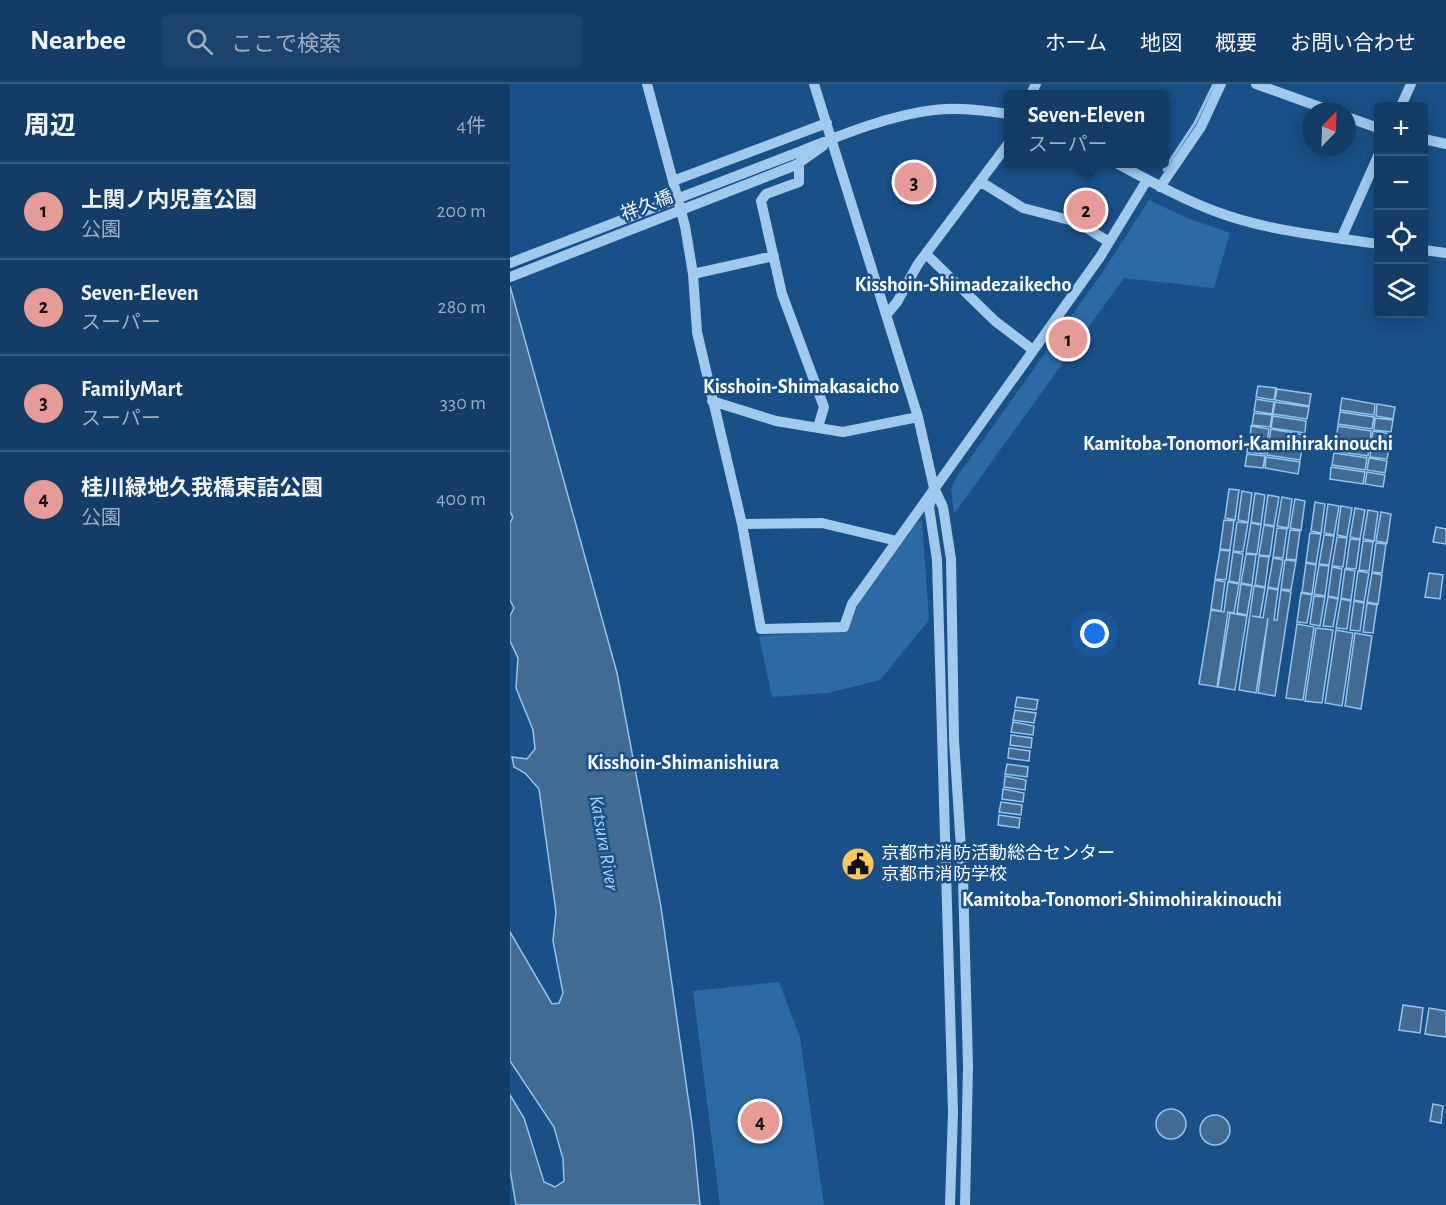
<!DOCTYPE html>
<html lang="ja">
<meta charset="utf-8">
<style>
body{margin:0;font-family:"Alegreya Sans","Noto Sans JP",sans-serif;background:#1c436c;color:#f1f3f6}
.controls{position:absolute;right:18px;top:18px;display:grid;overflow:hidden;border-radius:6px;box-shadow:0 3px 15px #0003}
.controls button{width:54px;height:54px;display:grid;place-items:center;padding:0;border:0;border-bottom:2px solid #32567a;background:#133c66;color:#f1f3f6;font:30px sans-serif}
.compass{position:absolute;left:792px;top:18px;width:54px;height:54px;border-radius:50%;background:#133c66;box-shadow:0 3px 15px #0003;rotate:23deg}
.you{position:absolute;left:585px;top:550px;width:21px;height:21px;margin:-15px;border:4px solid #fff;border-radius:50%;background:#1a73e8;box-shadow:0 0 0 9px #1a73e833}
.badge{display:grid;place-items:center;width:39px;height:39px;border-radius:50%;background:#e69b98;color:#111;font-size:20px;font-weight:700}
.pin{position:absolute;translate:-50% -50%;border:3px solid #fff;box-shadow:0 2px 6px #0006}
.popup{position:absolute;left:494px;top:6px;width:165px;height:78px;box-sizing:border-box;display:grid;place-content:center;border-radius:6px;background:#133c66;filter:drop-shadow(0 2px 4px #0005);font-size:20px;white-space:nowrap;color:#9dadbf}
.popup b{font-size:22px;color:#f1f3f6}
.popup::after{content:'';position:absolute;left:50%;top:100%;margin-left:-12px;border:12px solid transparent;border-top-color:#133c66}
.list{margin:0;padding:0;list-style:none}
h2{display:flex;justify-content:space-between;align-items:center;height:78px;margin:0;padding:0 24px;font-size:26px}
h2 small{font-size:20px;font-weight:400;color:#9dadbf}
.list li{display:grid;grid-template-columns:39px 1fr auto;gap:18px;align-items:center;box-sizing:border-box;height:96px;padding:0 24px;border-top:2px solid #32567a}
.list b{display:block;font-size:22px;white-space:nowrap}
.list p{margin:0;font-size:20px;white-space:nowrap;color:#9dadbf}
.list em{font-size:20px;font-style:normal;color:#9dadbf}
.icon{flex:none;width:33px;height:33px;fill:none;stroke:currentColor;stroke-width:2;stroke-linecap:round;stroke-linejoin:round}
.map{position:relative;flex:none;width:936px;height:1121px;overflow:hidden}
header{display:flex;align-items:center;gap:36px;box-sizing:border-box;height:84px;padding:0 30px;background:#133c66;border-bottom:2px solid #32567a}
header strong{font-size:28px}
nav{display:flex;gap:33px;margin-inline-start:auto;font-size:21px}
.search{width:420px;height:54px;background:#1c436c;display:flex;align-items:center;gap:15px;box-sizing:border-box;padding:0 21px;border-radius:6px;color:#9dadbf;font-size:22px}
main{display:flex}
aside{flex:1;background:#133c66}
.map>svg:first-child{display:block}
.green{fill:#2c6aa6}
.water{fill:#426a93;stroke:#94c3ef;stroke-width:1.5}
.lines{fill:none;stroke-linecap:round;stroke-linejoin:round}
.stream{stroke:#94c3ef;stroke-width:3}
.minor{stroke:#a1c8ed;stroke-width:10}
.minor-bridge{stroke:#a1c8ed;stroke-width:10}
.labels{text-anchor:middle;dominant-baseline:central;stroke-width:5;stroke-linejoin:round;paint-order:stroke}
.street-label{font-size:18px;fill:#fff;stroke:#195088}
.poi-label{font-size:18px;fill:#fff;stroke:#195088;text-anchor:start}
.neighbourhood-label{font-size:20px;font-weight:bold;fill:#fff;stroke:#195088}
.water-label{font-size:20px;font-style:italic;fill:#add1f4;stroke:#195088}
</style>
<header>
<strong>Nearbee</strong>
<div class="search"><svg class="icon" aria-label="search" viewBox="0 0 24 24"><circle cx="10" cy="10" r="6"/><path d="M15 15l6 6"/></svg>ここで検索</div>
<nav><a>ホーム</a><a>地図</a><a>概要</a><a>お問い合わせ</a></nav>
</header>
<main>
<aside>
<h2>周辺<small>4件</small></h2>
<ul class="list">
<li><span class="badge">1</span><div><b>上関ノ内児童公園</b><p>公園</p></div><em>200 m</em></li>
<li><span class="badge">2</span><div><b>Seven-Eleven</b><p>スーパー</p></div><em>280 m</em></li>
<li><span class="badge">3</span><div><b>FamilyMart</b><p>スーパー</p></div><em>330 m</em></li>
<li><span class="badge">4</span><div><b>桂川緑地久我橋東詰公園</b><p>公園</p></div><em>400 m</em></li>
</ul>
</aside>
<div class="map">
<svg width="936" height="1121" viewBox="0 0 936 1121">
<rect width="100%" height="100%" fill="#195088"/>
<!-- green -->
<path class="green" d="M639,116L677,134L720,149L704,204L614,194L444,430L441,405L446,394L592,189Z
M412,436L419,536L370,596L318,609L262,613L249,552L338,546L349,519L407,439Z
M269,898L290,953L314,1121H210L183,907Z"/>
<!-- water -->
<path class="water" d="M0,202L107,589L151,823L183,1048L190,1121H6L0,1086V1011L14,1034L34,1098L45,1103L54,1097L53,1075L44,1043L0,977V848L42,920L49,919L53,909L43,857L46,828L29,705L15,689L4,683L2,673L17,675L25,665L23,646L6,604L8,574L0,557V532L4,524L0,516V439L3,433L0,428Z
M748,302L766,304L764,316L746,313Z
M767,305L801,310L799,322L765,316Z
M832,314L865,320L864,331L830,326Z
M746,315L764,318L762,330L744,327Z
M765,318L799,323L797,335L763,330Z
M867,320L885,323L883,335L866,332Z
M830,328L864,333L862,345L828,340Z
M744,329L762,331L760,343L742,341Z
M763,332L796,337L795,349L761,344Z
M865,334L883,336L881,348L864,346Z
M741,342L759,345L757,357L740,354Z
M828,342L861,347L860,359L826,354Z
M761,345L794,351L793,362L759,357Z
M863,347L881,350L879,362L861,359Z
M825,355L859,361L858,372L824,367Z
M739,356L757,358L755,370L737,368Z
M758,359L792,364L790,376L757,371Z
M861,361L879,363L877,375L860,373Z
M824,369L857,374L855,386L822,381Z
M737,370L755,372L753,384L735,382Z
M756,373L790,378L788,390L755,384Z
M859,374L877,377L875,389L857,386Z
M821,383L855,388L853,400L820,395Z
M857,388L875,391L873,403L855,400Z
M719,405L729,406L725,436L715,434Z
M732,407L742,409L738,438L728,436Z
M745,409L755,411L751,440L741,438Z
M758,411L769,413L764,442L754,440Z
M772,413L782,415L778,444L767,442Z
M785,415L795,417L791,446L780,444Z
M805,418L815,420L811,449L801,447Z
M818,420L829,422L824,451L814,449Z
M831,422L842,424L837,453L827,451Z
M845,424L855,426L850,455L840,453Z
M858,426L868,428L864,457L853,455Z
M871,428L881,430L877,459L866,457Z
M714,436L724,437L720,466L710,465Z
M727,438L738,439L733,468L723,467Z
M741,439L751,441L747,470L736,469Z
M754,441L764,443L760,472L749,471Z
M926,443L936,445V460L923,458Z
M767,444L777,445L773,474L763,473Z
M780,446L790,447L786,476L776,475Z
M800,449L811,450L806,480L796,478Z
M814,451L824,452L819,481L809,480Z
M827,453L837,454L833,483L822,482Z
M840,455L850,456L846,485L836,484Z
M853,457L863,458L859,487L849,486Z
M866,459L876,460L872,489L862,488Z
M710,466L720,467L716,496L705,495Z
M723,468L733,470L729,499L719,497Z
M736,470L746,471L742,501L731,499Z
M749,472L759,473L755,503L745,501Z
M763,474L773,476L768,505L758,503Z
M775,476L786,477L781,506L771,505Z
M796,479L806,481L802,510L792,508Z
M809,481L819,482L815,512L804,510Z
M822,483L832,485L828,514L818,512Z
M835,485L845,487L841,516L831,514Z
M848,487L859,489L854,518L844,516Z
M862,489L872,491L868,520L857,518Z
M919,489L933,491L930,515L915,513Z
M705,496L715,498L711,527L701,525Z
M718,498L729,500L724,529L718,528L707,603L689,600L701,526L714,528Z
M731,500L742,502L737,531L727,529Z
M744,502L755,504L750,533L742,532L753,534L758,504L768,506L764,536H767L771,506L781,508L765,612L748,609L758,534L746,609L729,606Z
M791,509L802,511L797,539L787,538Z
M804,512L815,513L810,542L800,540Z
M818,513L828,515L823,543L813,542Z
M831,515L841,517L837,545L826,544Z
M844,517L854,519L850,547L840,546Z
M857,519L867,521L863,549L853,548Z
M720,529L737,532L725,606L708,603Z
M787,540L804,543L793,616L776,614Z
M806,544L823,546L812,619L795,617Z
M826,546L843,549L832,622L815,619Z
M845,549L862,552L851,625L835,622Z
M507,613L528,616L526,626L505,623Z
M505,626L526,629L524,639L503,636Z
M503,638L524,642L523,651L501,648Z
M501,651L522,654L521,664L500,661Z
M499,664L520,667L519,677L498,674Z
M497,680L518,683L517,693L495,690Z
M495,692L516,696L515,706L494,703Z
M493,705L514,709L513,718L492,715Z
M491,718L512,721L511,731L489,728Z
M489,731L510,734L509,744L488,741Z
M893,921L913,924L910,949L889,946Z
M919,924L936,927V953L915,950Z
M923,1020L933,1022L931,1039L920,1037Z
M646 1040a15 15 0 1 1 30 0a15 15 0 1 1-30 0Z
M690 1046a15 15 0 1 1 30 0a15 15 0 1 1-30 0Z"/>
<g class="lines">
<!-- stream -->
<path class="stream" d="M654,86L685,39L704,0"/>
<!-- minor -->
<path class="minor" d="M137,0L175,142L183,190L187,248L232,440L251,545L334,543L342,520L590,173L637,96
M304,0L408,333L424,404L433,423L441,475L444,656L453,795L458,982L455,1121
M746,0L821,27
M521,10L526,0
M891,22L901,0
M837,33L868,44
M914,55L936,60
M281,71C324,54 378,31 424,26C449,23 473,26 498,30
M289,80V98L256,110L251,117L272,210L314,323L308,343
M608,80C640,97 672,115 707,128C758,147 814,152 868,160
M286,81L313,62
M163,97L317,39
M471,98L513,124L567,138L599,158
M650,103L691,43L711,0
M831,155L868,72
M914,166L936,169
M416,170L485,237L523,266
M183,190L264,172
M377,230L387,218L408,180L498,60
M202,317L266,337L333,348L408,333
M422,413L419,423L427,476L443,1028L440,1121
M232,440L312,439L387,457"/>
<!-- minor-bridge -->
<path class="minor-bridge" d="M0,179L281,71
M0,193L286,81"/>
</g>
<!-- icons -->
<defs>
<symbol id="civic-disc" viewBox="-11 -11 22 22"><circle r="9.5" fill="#ffc75d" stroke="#195088"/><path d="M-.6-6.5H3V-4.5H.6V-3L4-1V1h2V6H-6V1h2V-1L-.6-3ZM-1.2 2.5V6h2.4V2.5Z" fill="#111"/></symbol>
</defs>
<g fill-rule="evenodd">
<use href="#civic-disc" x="329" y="761" width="38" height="38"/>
</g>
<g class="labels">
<!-- street labels -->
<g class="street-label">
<text transform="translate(137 122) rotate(-21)">祥久橋</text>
</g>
<!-- poi labels -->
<g class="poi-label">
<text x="371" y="770">京都市消防活動総合センター<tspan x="371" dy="21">京都市消防学校</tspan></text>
</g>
<!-- neighbourhood labels -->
<g class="neighbourhood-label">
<text x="453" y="201">Kisshoin-Shimadezaikecho</text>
<text x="291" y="303">Kisshoin-Shimakasaicho</text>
<text x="728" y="360">Kamitoba-Tonomori-Kamihirakinouchi</text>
<text x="173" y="679">Kisshoin-Shimanishiura</text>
<text x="612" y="816">Kamitoba-Tonomori-Shimohirakinouchi</text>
</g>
<!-- water labels -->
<g class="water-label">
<text transform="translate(94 759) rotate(80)">Katsura River</text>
</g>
</g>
</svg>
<div class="controls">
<button>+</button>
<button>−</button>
<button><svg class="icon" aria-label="locate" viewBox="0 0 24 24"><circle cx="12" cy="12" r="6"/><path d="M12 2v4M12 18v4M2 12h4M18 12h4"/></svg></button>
<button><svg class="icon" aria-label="layers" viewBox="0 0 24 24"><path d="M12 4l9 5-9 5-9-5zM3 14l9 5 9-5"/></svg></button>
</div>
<svg class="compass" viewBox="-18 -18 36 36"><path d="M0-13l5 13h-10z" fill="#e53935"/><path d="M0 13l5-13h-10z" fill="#9dadbf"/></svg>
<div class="you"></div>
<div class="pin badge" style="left:558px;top:255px">1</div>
<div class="pin badge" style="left:576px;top:126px">2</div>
<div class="popup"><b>Seven-Eleven</b>スーパー</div>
<div class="pin badge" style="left:404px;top:98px">3</div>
<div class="pin badge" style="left:250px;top:1037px">4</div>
</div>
</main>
